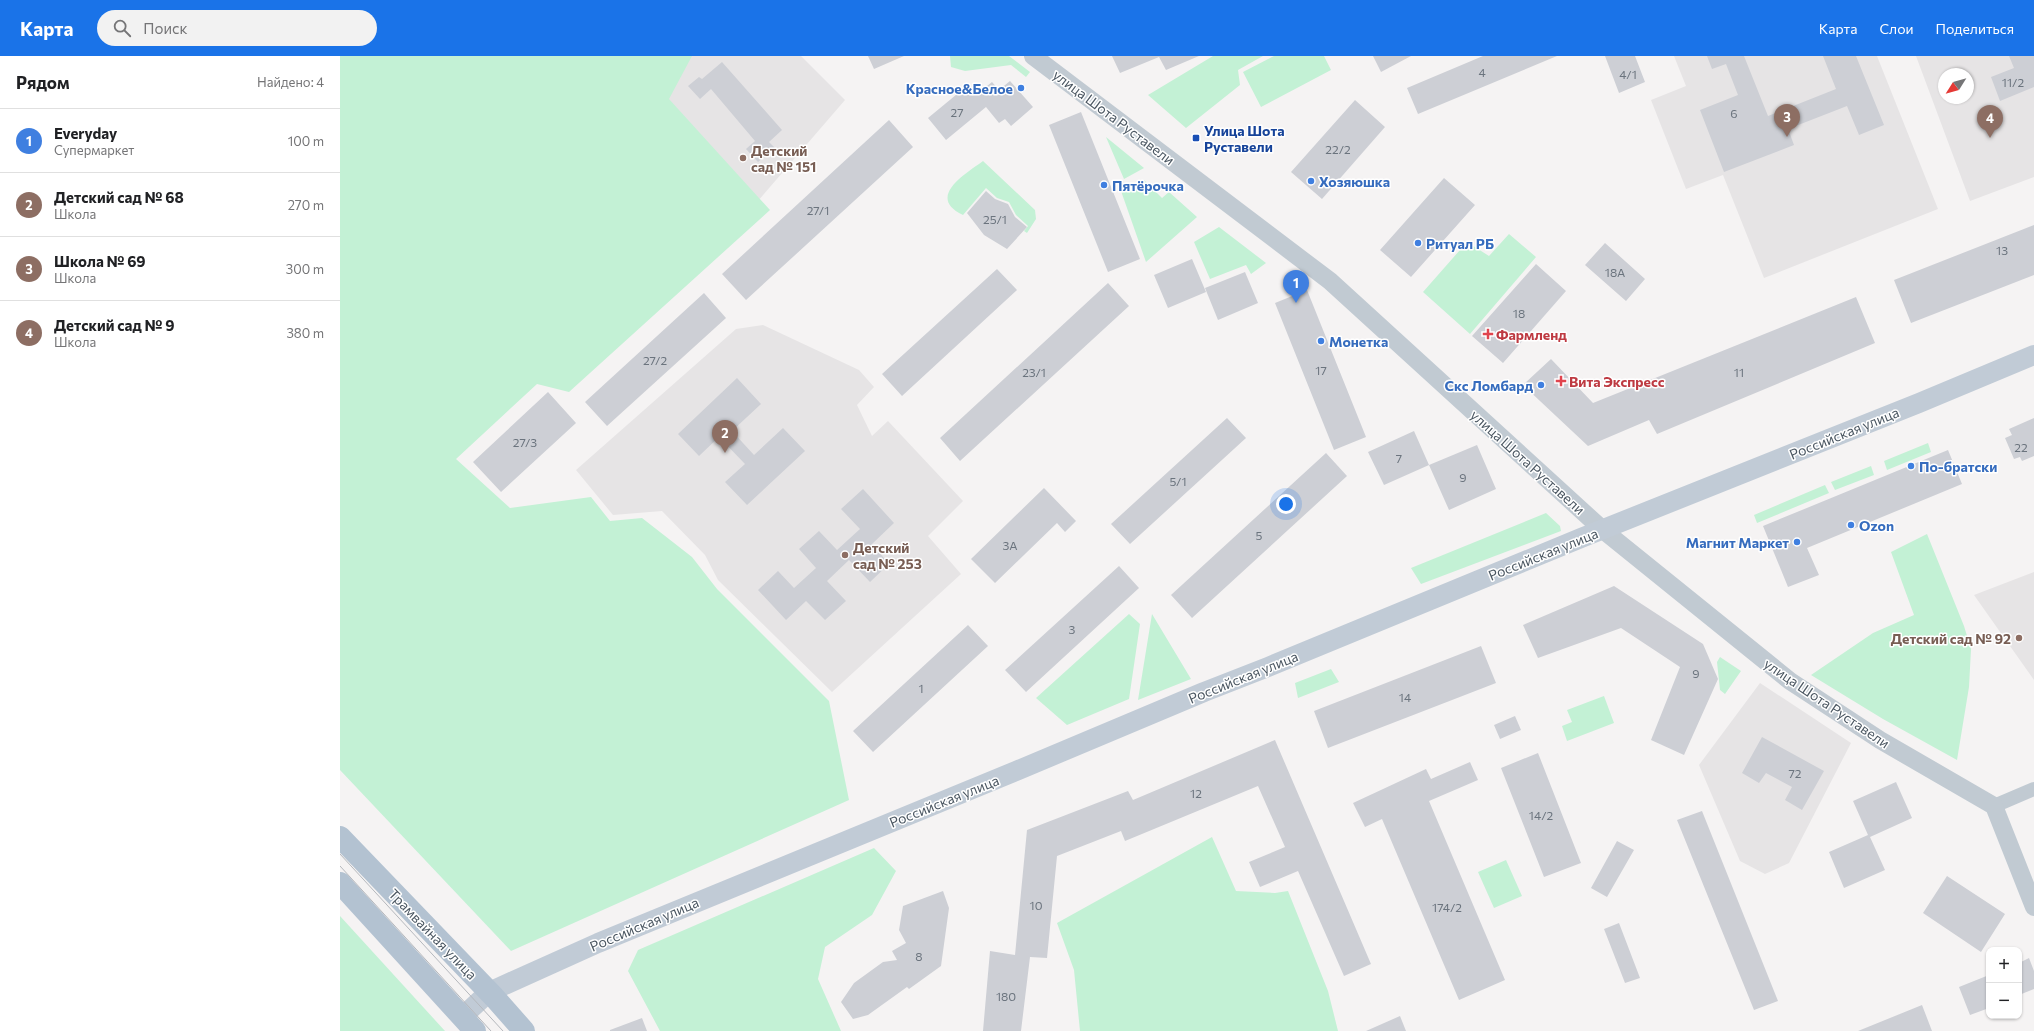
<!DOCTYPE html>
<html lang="ru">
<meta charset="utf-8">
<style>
body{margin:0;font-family:Commissioner,sans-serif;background:#f2f2f2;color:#202124}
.controls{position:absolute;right:12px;bottom:12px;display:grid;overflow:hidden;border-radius:8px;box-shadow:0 1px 3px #0004}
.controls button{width:36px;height:36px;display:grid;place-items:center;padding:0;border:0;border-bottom:1px solid #e0e0e0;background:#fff;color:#202124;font:20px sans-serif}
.compass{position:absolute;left:1598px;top:12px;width:36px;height:36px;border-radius:50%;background:#fff;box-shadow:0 1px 3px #0004;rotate:233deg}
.you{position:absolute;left:946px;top:448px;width:14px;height:14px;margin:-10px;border:3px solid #fff;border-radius:50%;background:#1a73e8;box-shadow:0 0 0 6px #1a73e833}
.badge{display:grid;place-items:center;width:26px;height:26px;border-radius:50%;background:#1a73e8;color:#fff;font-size:13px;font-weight:700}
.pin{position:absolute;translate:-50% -33px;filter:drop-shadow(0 1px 2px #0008)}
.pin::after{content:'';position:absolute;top:21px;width:14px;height:12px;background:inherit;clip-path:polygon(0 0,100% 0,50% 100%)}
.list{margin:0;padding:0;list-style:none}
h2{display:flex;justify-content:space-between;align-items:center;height:52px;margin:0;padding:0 16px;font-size:17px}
h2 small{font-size:13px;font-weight:400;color:#757577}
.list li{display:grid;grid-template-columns:26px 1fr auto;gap:12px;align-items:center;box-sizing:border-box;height:64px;padding:0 16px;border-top:1px solid #e0e0e0}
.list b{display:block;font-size:15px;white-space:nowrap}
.list p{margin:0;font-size:13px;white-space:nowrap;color:#757577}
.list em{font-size:13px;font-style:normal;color:#757577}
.icon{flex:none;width:22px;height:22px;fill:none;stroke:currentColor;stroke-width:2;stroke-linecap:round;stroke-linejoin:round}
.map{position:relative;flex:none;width:1694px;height:975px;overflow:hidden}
header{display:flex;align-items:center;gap:24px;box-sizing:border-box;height:56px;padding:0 20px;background:#1a73e8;color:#fff}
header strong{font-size:19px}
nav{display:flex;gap:22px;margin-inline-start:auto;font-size:14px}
.search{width:280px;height:36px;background:#f2f2f2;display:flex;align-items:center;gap:10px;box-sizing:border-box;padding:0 14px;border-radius:22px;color:#757577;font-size:15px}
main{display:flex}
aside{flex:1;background:#fff}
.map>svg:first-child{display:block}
.education{fill:#e6e4e5;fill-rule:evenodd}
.green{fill:#c3f1d5}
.building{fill:#cdcfd5}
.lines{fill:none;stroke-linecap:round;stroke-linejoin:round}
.minor{stroke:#c1cad2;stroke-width:14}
.tertiary{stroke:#c1cad2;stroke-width:18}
.secondary{stroke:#c1cbd6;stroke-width:20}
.primary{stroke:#b3c2d1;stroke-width:22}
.tram{stroke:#b5b8bd;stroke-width:1}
.shop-dot{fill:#3f7fe0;stroke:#fff;stroke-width:1.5}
.transit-dot{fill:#1a4fb4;stroke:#fff;stroke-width:1.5}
.education-dot{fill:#8d6e63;stroke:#fff;stroke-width:1.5}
.health-dot{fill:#e0444e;stroke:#fff;stroke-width:1.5}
.labels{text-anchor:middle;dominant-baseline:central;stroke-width:3;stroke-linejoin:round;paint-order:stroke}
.number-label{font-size:12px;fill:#6b747e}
.shop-label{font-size:14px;font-weight:bold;fill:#366cbe;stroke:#fff;text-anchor:start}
.street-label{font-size:14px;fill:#4a5661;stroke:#fff}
.transit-label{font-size:14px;font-weight:bold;fill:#164399;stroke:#fff;text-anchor:start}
.education-label{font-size:14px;font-weight:bold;fill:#785e54;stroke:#fff;text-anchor:start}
.health-label{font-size:14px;font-weight:bold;fill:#be3a42;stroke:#fff;text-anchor:start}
</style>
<header>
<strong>Карта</strong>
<div class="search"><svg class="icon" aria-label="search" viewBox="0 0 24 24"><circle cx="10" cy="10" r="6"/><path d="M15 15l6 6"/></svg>Поиск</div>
<nav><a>Карта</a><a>Слои</a><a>Поделиться</a></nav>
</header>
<main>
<aside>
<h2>Рядом<small>Найдено: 4</small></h2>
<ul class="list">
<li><span class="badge" style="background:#3f7fe0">1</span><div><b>Everyday</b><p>Супермаркет</p></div><em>100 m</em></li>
<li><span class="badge" style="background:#8d6e63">2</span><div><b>Детский сад № 68</b><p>Школа</p></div><em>270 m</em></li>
<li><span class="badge" style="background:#8d6e63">3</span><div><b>Школа № 69</b><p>Школа</p></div><em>300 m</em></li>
<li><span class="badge" style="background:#8d6e63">4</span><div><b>Детский сад № 9</b><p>Школа</p></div><em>380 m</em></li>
</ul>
</aside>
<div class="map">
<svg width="1694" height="975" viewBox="0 0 1694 975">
<rect width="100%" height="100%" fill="#f5f3f3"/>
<!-- education -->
<path class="education" d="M313,0H461L505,44L405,160L284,30Z
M1334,0H1537L1598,153L1424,222L1383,119L1346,133L1311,44L1346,30Z
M1576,0H1694V121L1630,145ZM1604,18H1628V42H1604Z
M423,269L519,314L534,331L517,349L532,380L548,365L623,445L588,480L621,518L492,636L378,524L365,499L322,455L273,459L236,414L396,273Z
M1694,516V624L1634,539Z
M1420,627L1511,687L1449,807L1425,818L1400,805L1359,709Z"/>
<!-- green -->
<path class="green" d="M0,0H352L329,43L430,154L229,336L197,328L116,403L170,452L251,441L270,465L302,462L352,501L377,533L489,645L509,744L171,895L0,714Z
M610,0H669L690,16L686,21L671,9L625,15L611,11Z
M873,0H923L898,14L900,29L846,72L808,39Z
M934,0H984L991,14L921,51L903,16Z
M766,81L804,112L784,123Z
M643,105L695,154L696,163L687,177L684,175L688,170L676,159L669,146L657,142L646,132L623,159C585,141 627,117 643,105Z
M804,124L822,142L829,136L857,161L806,206L781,135Z
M879,171L926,207L911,218L906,209L870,223L854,186Z
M1169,178L1196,201L1130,278L1083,236L1127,186L1149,200Z
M1588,387L1591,396L1547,414L1544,405Z
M1531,410L1534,419L1495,434L1491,426Z
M1485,429L1489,437L1417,467L1414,459Z
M1206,457L1220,470L1221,475L1081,528L1071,512Z
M1587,478L1624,570L1631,593L1629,631L1617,704L1543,663L1471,619L1533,577L1574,559L1551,496Z
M789,558L800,568L789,643L727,669L696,642Z
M812,558L851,623L798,644Z
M1380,601L1401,615L1385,638L1380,634L1377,606Z
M991,613L999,626L958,642L955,627Z
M1264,640L1274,667L1227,685L1222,670L1232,666L1227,654Z
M872,781L896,835L935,837L948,835L988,935L998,975H740L734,914L717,867Z
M534,792L556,815L532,859L485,891L478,923L501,975H320L288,915L298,894Z
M1166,804L1182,840L1154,852L1138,816Z
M0,860L105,975H0Z"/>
<!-- building -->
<path class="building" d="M528,0H564L534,13Z
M772,0H859L826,14L819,1L780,17Z
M1033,0H1071L1041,16Z
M1143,0H1217L1078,58L1067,32Z
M1265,0H1295L1305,26L1279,37Z
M1367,0H1404L1428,60L1496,33L1483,0H1516L1544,69L1519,79L1507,50L1448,73L1454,89L1384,116L1360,54L1398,39L1386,8L1372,13Z
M1669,0H1694V31L1660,45L1651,21L1674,12Z
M382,6L442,74L429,86L435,92L418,106L406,93L415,85L371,33L360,43L348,30L359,21L362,23Z
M670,25L693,51L671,70L665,63L659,67L646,51L606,84L588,62L628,29L636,39L652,26L659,34Z
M1015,44L1045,71L982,143L951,116Z
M741,56L800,203L768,216L709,69Z
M549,64L573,91L406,244L382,218Z
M1104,122L1135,149L1071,221L1040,194Z
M646,135L655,143L668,148L675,161L687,171L667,193L644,179L627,157Z
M1694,169V219L1571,267L1554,224Z
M1265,187L1305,223L1286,245L1245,209Z
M852,203L866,236L828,252L814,219Z
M1196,208L1226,235L1163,307L1132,280Z
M657,213L677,234L562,340L542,318Z
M905,216L918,247L878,264L865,232Z
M768,227L789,250L620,405L600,382Z
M967,234L1026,381L994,394L935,247Z
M364,237L386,262L267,370L245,346Z
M1516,241L1535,287L1317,378L1309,364L1248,390L1183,329L1211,303L1253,347Z
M397,322L421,348L392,375L414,399L443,372L465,395L407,449L385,426L405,408L379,381L359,400L338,378Z
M208,336L236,367L161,436L133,406Z
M887,362L906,382L790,488L771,468Z
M1694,362V400L1682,405L1680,401L1674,403L1665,382L1672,379L1669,373Z
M1074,375L1089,409L1044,429L1028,396Z
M1137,389L1156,433L1109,454L1089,409Z
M1608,394L1622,428L1467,492L1479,519L1448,531L1423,470Z
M986,397L1007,420L852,562L831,539Z
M704,432L736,465L725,476L717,467L655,527L631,503Z
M523,433L554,467L532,488L549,508L530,526L509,504L487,525L506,545L485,564L466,545L446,564L418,534L438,515L454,532L476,512L459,493L479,475L497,494L520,473L501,453Z
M779,510L799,532L686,636L665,614Z
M1274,530L1363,588L1378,623L1344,699L1311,684L1340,611L1281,572L1198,602L1183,569Z
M628,569L648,590L533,696L513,675Z
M1141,590L1156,627L988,692L974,655Z
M1175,660L1181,674L1160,683L1154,669Z
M1422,681L1484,715L1462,754L1445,744L1452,731L1426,717L1419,727L1402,717Z
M935,684L1031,908L1004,920L958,815L920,831L909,806L945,791L918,730L785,785L781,775L717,800L707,902L690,901L681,975H643L650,895L675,899L687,774L788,735L793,744Z
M1198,697L1241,807L1204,821L1161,712Z
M1130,706L1138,724L1089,745L1165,924L1119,944L1042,763L1025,771L1013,747L1086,713L1091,723Z
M1556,726L1572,762L1530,781L1545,814L1504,832L1489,796L1528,779L1513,745Z
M1362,755L1438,945L1414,954L1337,764Z
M1277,785L1294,794L1267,841L1251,832Z
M1607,820L1665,858L1641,896L1583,857Z
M603,835L609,852L601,910L569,933L567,931L528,959L513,963L501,946L514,927L543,906L557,904L552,895L566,887L559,874L563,850Z
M1279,867L1300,922L1285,927L1264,873Z
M1689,902L1694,915V933L1679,939V907Z
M1649,919V952L1630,959L1619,931Z
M1582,949L1592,975H1518Z
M1060,960L1066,975H1026Z
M302,962L307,975H270V974Z"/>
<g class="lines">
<!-- minor -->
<path class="minor" d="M1654,750L1694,733"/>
<!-- tertiary -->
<path class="tertiary" d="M693,0L990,225L1263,474L1450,625L1540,684L1654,750L1694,851"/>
<!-- secondary -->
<path class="secondary" d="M122,961L149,936L258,887L676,715L864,636L928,611L1241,482L1579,347L1694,299"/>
<!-- primary -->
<path class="primary" d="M0,781L154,941L184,975
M0,827L135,975"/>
<!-- tram -->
<path class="tram" d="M0,798L163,975
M0,810L151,975"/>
</g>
<!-- markers -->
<g class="shop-dot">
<circle cx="681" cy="32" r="4"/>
<circle cx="971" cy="125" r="4"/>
<circle cx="764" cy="129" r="4"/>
<circle cx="1078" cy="187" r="4"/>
<circle cx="981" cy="285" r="4"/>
<circle cx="1201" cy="329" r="4"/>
<circle cx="1571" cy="410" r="4"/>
<circle cx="1511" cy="469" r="4"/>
<circle cx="1457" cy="486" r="4"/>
</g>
<rect class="transit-dot" x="852" y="78" width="8" height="8" rx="2"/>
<g class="education-dot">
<circle cx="403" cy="102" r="4"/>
<circle cx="505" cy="499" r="4"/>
<circle cx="1679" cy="582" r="4"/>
</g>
<g class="health-dot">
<path d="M1146 272h4v4h4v4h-4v4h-4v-4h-4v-4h4z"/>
<path d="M1219 319h4v4h4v4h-4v4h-4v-4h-4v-4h4z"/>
</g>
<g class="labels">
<!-- number labels -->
<g class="number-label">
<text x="1142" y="16">4</text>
<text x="1288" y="18">4/1</text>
<text x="1673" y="26">11/2</text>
<text x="617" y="56">27</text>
<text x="1394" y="57">6</text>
<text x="998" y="93">22/2</text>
<text x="478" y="154">27/1</text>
<text x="655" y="163">25/1</text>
<text x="1662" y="194">13</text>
<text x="1275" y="216">18А</text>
<text x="1179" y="257">18</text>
<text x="315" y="304">27/2</text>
<text x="981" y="314">17</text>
<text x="694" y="316">23/1</text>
<text x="1399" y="316">11</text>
<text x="185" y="386">27/3</text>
<text x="1681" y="391">22</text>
<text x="1059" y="402">7</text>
<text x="1123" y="421">9</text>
<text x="838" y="425">5/1</text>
<text x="919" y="479">5</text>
<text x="670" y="489">3А</text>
<text x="732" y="573">3</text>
<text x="1356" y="617">9</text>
<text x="581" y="632">1</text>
<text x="1065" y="641">14</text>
<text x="1455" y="717">72</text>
<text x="856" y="737">12</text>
<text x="1201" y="759">14/2</text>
<text x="696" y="849">10</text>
<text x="1107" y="851">174/2</text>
<text x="579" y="900">8</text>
<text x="666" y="940">180</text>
</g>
<!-- shop labels -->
<g class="shop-label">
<text x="673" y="32" text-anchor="end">Красное&amp;Белое</text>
<text x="979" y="125">Хозяюшка</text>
<text x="772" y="129">Пятёрочка</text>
<text x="1086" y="187">Ритуал РБ</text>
<text x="989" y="285">Монетка</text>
<text x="1193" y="329" text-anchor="end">Скс Ломбард</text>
<text x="1579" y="410">По-братски</text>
<text x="1519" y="469">Ozon</text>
<text x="1449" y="486" text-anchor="end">Магнит Маркет</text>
</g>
<!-- street labels -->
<g class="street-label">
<text transform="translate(774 61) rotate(37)">улица Шота Руставели</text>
<text transform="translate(1504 377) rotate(-22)">Российская улица</text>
<text transform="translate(1188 406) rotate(42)">улица Шота Руставели</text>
<text transform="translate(1203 498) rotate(-22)">Российская улица</text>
<text transform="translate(903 621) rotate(-22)">Российская улица</text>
<text transform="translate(1487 647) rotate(34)">улица Шота Руставели</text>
<text transform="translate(604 745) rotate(-22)">Российская улица</text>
<text transform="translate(304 868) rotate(-23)">Российская улица</text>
<text transform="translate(93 878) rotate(46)">Трамвайная улица</text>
</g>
<!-- transit labels -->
<g class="transit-label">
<text x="864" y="74">Улица Шота<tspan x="864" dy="16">Руставели</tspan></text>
</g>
<!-- education labels -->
<g class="education-label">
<text x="411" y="94">Детский<tspan x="411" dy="16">сад № 151</tspan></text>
<text x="513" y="491">Детский<tspan x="513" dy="16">сад № 253</tspan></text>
<text x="1671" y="582" text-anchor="end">Детский сад № 92</text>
</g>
<!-- health labels -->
<g class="health-label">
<text x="1156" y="278">Фармленд</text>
<text x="1229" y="325">Вита Экспресс</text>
</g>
</g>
</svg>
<div class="controls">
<button>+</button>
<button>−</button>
</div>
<svg class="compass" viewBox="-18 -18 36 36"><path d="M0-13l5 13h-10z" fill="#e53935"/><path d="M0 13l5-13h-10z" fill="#757577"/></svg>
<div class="you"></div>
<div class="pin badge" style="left:956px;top:247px;background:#3f7fe0">1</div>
<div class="pin badge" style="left:385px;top:397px;background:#8d6e63">2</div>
<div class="pin badge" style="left:1447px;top:81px;background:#8d6e63">3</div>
<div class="pin badge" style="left:1650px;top:82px;background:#8d6e63">4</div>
</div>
</main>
